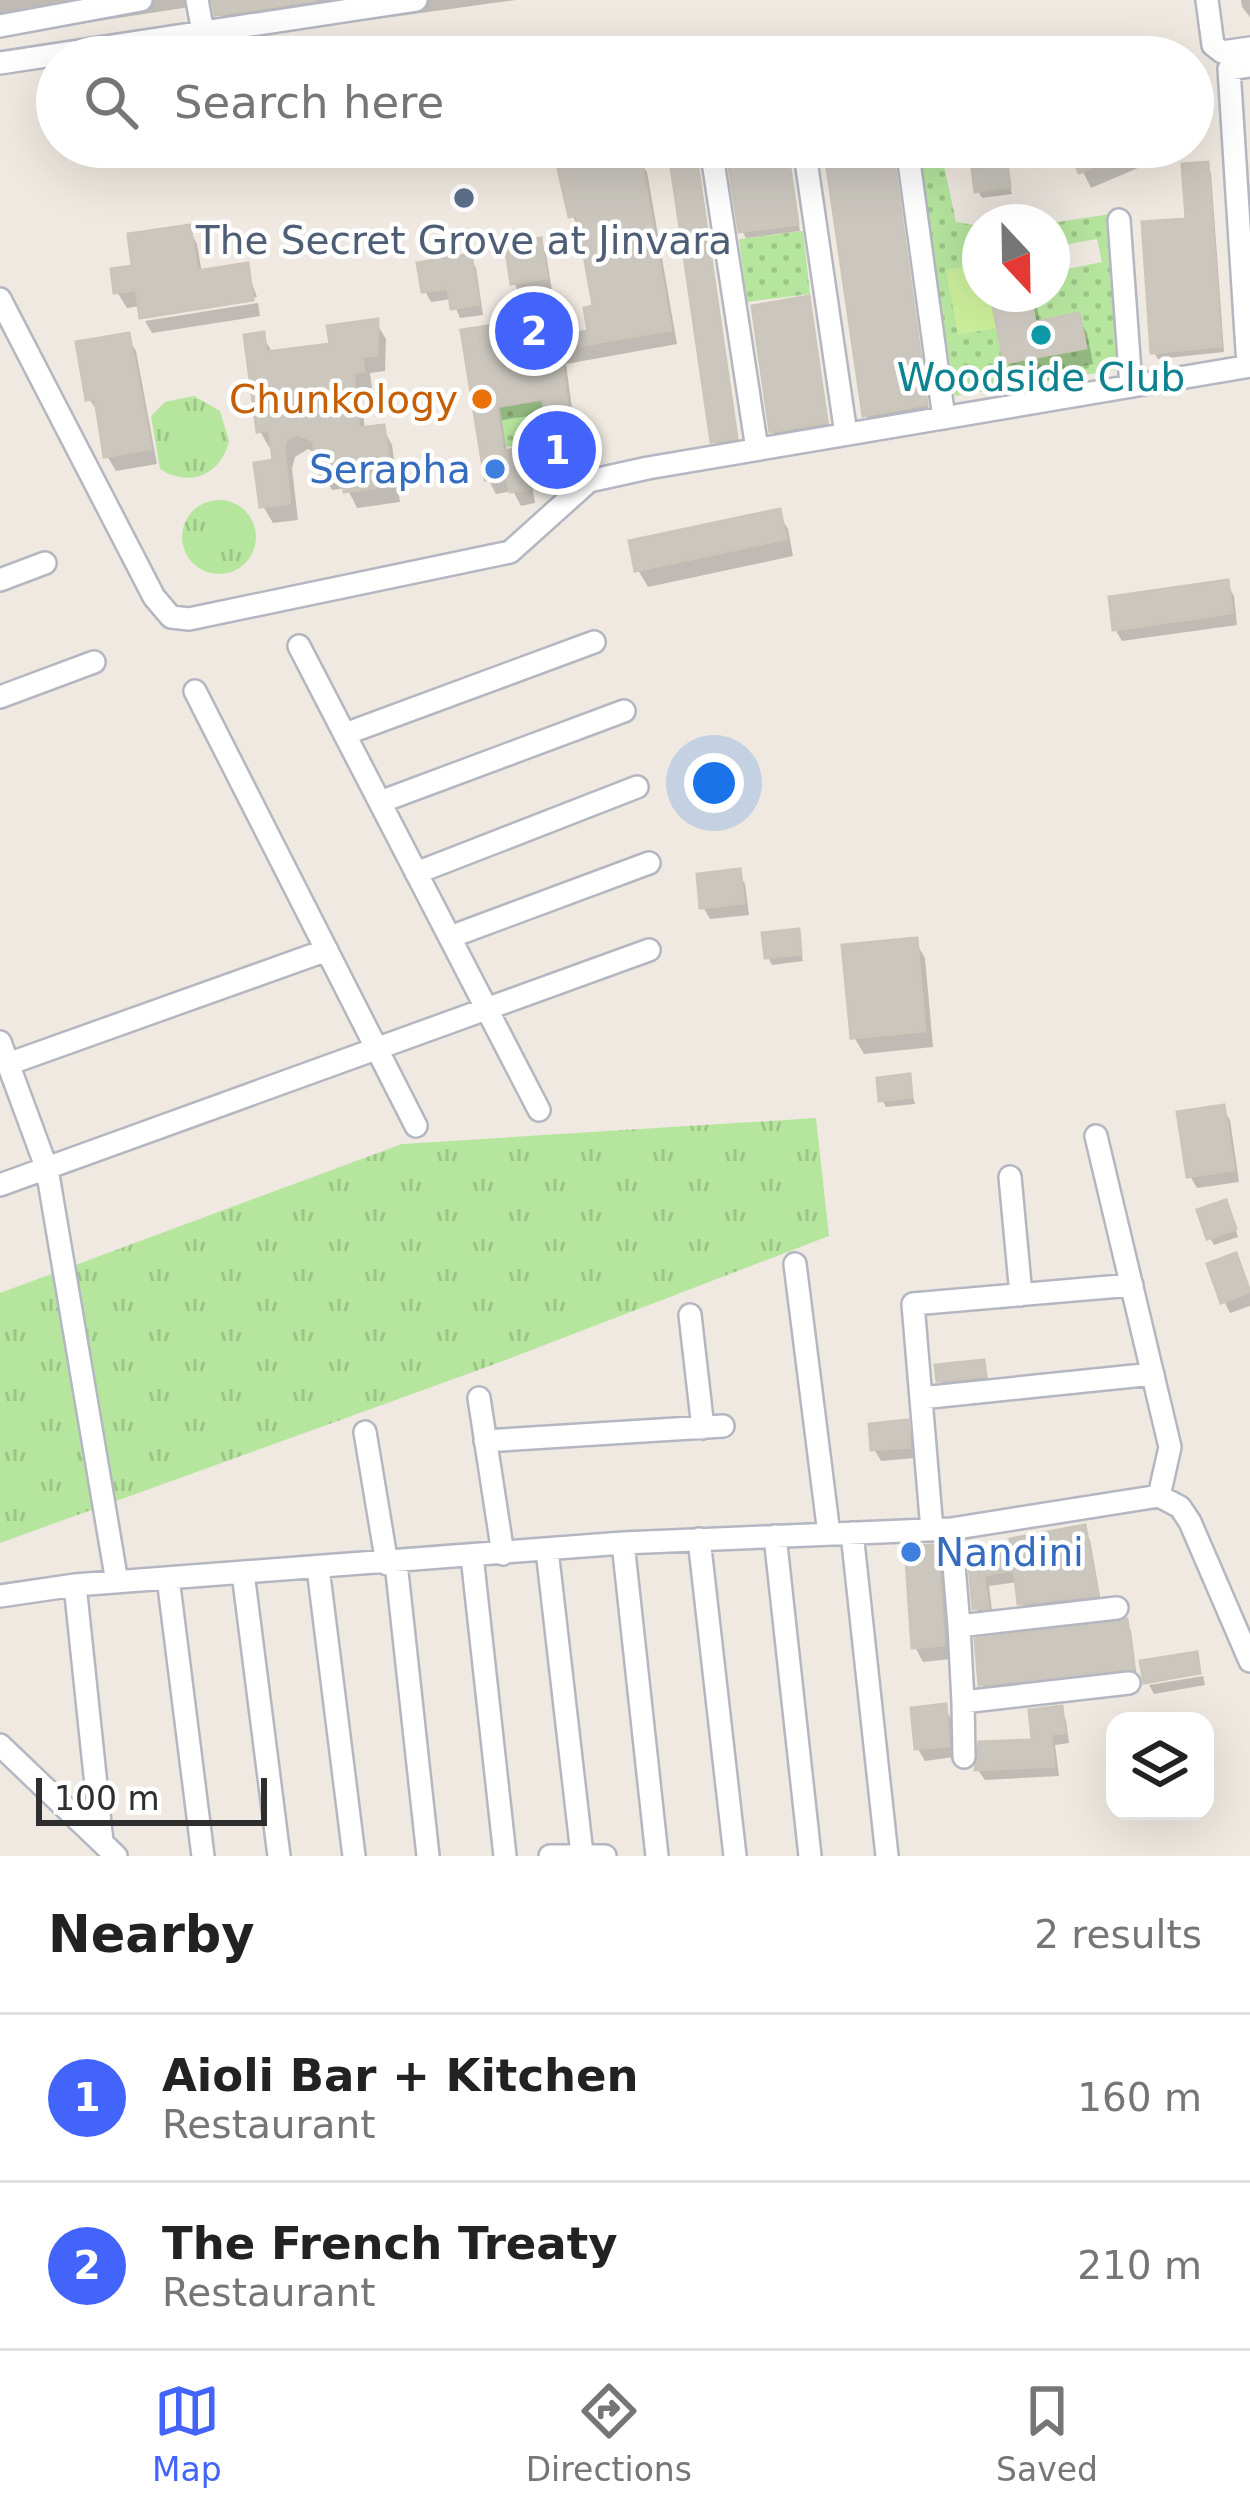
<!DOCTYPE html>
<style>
body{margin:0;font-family:"DejaVu Sans",sans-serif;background:#f2f2f2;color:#222}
.controls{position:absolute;right:36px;bottom:36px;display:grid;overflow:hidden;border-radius:24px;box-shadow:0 12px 48px #0002}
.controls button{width:108px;height:108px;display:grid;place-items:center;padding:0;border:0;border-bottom:3px solid #e0e0e0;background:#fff;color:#222;font:60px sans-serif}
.compass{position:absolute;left:962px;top:204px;width:108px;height:108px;border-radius:50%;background:#fff;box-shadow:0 12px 48px #0002;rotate:158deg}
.scale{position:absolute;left:36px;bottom:30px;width:231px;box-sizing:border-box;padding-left:12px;border:6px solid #2e2e2e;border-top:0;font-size:33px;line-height:42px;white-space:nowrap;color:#2e2e2e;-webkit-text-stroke:9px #fff;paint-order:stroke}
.you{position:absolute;left:714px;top:783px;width:42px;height:42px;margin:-30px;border:9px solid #fff;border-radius:50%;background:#1a73e8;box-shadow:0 0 0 18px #1a73e833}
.badge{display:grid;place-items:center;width:78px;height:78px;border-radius:50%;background:#4264fb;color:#fff;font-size:39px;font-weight:700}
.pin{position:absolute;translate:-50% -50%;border:6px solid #fff;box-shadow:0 3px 12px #0006}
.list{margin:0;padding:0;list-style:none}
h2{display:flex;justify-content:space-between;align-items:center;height:156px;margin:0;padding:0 48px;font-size:51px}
h2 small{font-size:39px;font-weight:400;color:#767676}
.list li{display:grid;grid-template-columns:78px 1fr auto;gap:36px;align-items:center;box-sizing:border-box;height:168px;padding:0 48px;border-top:3px solid #e0e0e0}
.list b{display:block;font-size:45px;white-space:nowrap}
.list p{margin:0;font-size:39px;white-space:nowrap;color:#767676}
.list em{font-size:39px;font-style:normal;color:#767676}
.icon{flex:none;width:66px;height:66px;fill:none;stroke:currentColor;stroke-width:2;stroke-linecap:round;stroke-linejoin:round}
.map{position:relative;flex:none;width:1250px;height:1856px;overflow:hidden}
.search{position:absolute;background:#fff;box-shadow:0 12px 48px #0002;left:36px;right:36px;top:36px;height:132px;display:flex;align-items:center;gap:30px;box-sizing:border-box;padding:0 42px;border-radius:66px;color:#767676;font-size:45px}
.sheet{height:492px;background:#fff}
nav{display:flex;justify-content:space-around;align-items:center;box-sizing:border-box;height:168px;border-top:3px solid #e0e0e0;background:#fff;font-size:33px;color:#767676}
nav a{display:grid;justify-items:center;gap:6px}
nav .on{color:#4264fb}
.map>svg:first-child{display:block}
.grass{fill:url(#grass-tufts)}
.park{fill:url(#park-dots)}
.pitch{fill:#c9ec9a}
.shadow{fill:#0003;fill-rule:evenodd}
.building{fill:#cbc7bf;stroke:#cbc5ba;stroke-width:3;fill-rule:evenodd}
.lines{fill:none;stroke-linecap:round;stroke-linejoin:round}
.minor-casing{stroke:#b4b7c1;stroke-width:26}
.minor{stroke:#fff;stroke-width:21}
.service-dot{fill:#5c6f8a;stroke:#fff;stroke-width:4.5}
.culture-dot{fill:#0f9aa8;stroke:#fff;stroke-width:4.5}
.food-dot{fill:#e8710a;stroke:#fff;stroke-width:4.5}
.shop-dot{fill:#3f7fe0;stroke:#fff;stroke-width:4.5}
.labels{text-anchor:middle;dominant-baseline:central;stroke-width:9;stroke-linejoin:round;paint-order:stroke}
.service-label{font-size:39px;fill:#4e5e75;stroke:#fff}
.culture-label{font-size:39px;fill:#0d838f;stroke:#fff}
.food-label{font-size:39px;fill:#c56008;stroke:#fff;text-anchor:end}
.shop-label{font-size:39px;fill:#366cbe;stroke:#fff;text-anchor:end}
</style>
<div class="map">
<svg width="1250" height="1856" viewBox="0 0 1250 1856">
<defs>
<pattern id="grass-tufts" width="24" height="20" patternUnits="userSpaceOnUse" patternTransform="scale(3)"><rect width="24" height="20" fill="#b6e59e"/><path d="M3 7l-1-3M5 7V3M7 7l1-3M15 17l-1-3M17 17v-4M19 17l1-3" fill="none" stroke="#9dc588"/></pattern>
<pattern id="park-dots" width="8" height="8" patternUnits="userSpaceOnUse" patternTransform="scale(3)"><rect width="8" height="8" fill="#b6e59e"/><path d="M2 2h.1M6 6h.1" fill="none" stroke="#9dc588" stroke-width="1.8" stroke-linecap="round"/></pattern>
</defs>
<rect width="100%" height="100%" fill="#efe9e1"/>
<!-- grass -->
<path class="grass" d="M194,396L220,411L229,441C221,475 190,488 160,469L151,416L165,402Z
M182 537a37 37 0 1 1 74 0a37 37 0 1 1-74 0Z
M816,1118L829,1236L495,1364L0,1543V1293L402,1144Z"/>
<!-- park -->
<path class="park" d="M916,147H940L956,222L980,226V294H991L1004,363L1085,347L1079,314L1035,322L1030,294H1052V272L1102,262L1097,239L1052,247V223L1110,214L1121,369L955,396Z
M803,231L810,294L747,302L739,239Z
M541,401L547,441L506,447L500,408Z"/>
<!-- pitch -->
<path class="pitch" d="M980,264V294H989L996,328L958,335L946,270Z"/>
<!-- shadow -->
<path class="shadow" d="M0,0H516L232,39L216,3L0,36Z
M1241,0H1250V17L1242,7Z
M827,147H893L929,411L870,422L866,415Z
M1071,147H1137L1145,165L1091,188Z
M786,149L800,231L746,238L742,231Z
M638,158L647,172L677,344L566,364L580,467L572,478L532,485L535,503L521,506L513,491L496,494L488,479L494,328L502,343L507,372L536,367L552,318L562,338L592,333L597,308L580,230L572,215ZM549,413L555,446L507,454L502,420Z
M695,160L699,167L739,445L718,448L714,441Z
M1207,165L1211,173L1224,352L1158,359L1154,352Z
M1005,167L1012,194L982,198L978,191Z
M188,228L197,244L202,273L246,267L257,297L144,314V320L141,306L127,308L117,292L136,268Z
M539,242L546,254L552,290L521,295L514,283Z
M470,257L476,268L483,315L460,318L452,299L431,302L425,291Z
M994,294H1035L1040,324L1078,317L1087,333L1093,364L1016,379L1007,362Z
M808,299L830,430L777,438L772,431Z
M258,303L260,316L152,333L145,321Z
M376,323L386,339L385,371L370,373L372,388L360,389L365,430L383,428L392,445L400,502L357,508L347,488L332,490L323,474L318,454L308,449L295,457L292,469L298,520L273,523L263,506L277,463L275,447H269L260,431L262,335L272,352L333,346Z
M127,336L136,351L157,464L116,471L107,456L100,414L89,399Z
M778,513L788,529L793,556L648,587L638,570L632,544Z
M1227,583L1234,596L1237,625L1122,641L1115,629Z
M738,872L745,884L749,915L710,919L703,907Z
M797,932L803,961L772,965L768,957Z
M915,941L925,958L933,1047L864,1054L854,1037Z
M908,1078L915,1104L886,1107L882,1100Z
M1223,1108L1230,1120L1239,1182L1197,1188L1190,1176Z
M1229,1211L1238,1237L1214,1245L1210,1238Z
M1235,1257L1250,1292V1306L1230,1313L1224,1301Z
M983,1363L991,1388L947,1392L940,1380Z
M906,1423L913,1436L915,1458L881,1461L874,1449Z
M1083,1528L1090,1540L1102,1607L1028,1615L1021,1603L1018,1582L989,1586L993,1619L983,1620L976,1608L971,1555L1014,1550Z
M936,1548L944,1562L951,1659L923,1662L915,1647Z
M1125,1622L1131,1631L1137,1678L987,1693L982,1684Z
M1203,1676L1205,1685L1154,1694L1149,1685Z
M944,1707L951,1719L954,1757L925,1761L918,1749Z
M1060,1709L1066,1720L1069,1743L1055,1745L1059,1776L985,1780L978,1770L1035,1743Z"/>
<!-- building -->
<path class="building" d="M212,0H316L215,15Z
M787,147L798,224L739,232L727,155Z
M824,147H892L927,404L863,416Z
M1068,147H1139L1079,173Z
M640,154L671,330L560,349L573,451L564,464L526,470L529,489L510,492L507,476L485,480L461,330L495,325L502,369L532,364L525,320L554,315L557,336L588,331L584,308L593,306L577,215L569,217L558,169ZM544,398L551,443L503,451L496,406Z
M696,156L737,438L711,442L670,160Z
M1208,162L1221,346L1151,353L1142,222L1186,219L1182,164Z
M1007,163L1010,187L975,192L972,169Z
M190,225L197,271L248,263L253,300L140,318L136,290L114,293L111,269L132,266L128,234Z
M541,238L547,278L511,284L505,244Z
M471,254L479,304L451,309L448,288L422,292L417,263Z
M991,294H1030L1035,322L1079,313L1086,348L1004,363Z
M809,296L827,422L770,432L752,306Z
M378,319L377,355L362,357L364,371L353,373L359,428L384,425L392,485L344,492L341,472L320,475L313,441L298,434L286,440L284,450L290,503L260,507L254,463L273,460L269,430L257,432L244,335L264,332L266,352L330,344L327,326Z
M129,333L151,449L104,457L95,399L86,400L76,342Z
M780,509L786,539L635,571L629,541Z
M1228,580L1232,613L1113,630L1109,597Z
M740,869L744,903L700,908L697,874Z
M799,929L801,954L765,958L762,933Z
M917,938L925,1031L851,1038L842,945Z
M910,1074L912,1097L879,1101L877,1078Z
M1224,1105L1234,1170L1187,1177L1177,1112Z
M1226,1200L1236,1229L1207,1239L1197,1210Z
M1236,1253L1250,1292L1221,1303L1207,1264Z
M984,1360L986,1376L937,1381L935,1365Z
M908,1420L910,1447L871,1450L869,1424Z
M1085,1525L1098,1595L1018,1604L1014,1570L984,1575L988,1608L973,1609L968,1553L1011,1547L1010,1539Z
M937,1545L944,1645L912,1648L905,1546Z
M1127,1619L1134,1669L979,1685L975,1639Z
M1197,1652L1200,1673L1144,1683L1140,1661Z
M946,1704L949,1746L915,1749L911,1708Z
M1062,1706L1065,1733L1051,1734L1054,1766L975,1770L979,1742L1032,1740L1029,1710Z"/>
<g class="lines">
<defs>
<path id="minor" d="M197,0L203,32
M1207,0L1213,45L1222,52L1250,48
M0,26L141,0
M0,63L416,0
M804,147L846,434
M907,147L944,418
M712,155L757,449
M1119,220L1131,386
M0,299L154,597L171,617L189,619L510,552L589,481L648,468L1250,366
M1248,366L1229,69L1250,66
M0,580L45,563
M299,646L539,1110
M195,691L416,1126
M0,697L94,662
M345,734L594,642
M380,802L624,711
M416,873L637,787
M450,937L649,863
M0,1042L47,1169L117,1582
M8,1064L327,950
M1096,1136L1170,1447L1159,1496
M1010,1177L1021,1295
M0,1185L649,950
M795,1264L829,1534
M690,1315L703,1428
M479,1398L503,1554
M921,1398L1153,1374
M365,1432L387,1564
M485,1441L723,1426
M951,1529L959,1626L1117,1608
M932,1530L913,1304L1132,1285
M852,1533L887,1856
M775,1536L810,1856
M699,1539L735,1856
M623,1543L657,1856
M547,1550L582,1854
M472,1556L505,1856
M396,1563L428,1856
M318,1568L354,1856
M243,1573L279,1856
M168,1578L203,1856
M75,1585L102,1842
M0,1596L75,1585L623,1543L951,1529L1159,1496L1180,1507L1190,1522L1250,1661
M959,1626L963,1702L1129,1683
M963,1702L964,1757
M0,1745L116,1856
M550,1856H605"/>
</defs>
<!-- minor casing -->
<use href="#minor" class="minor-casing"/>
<!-- minor -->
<use href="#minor" class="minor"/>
</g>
<!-- markers -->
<circle class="service-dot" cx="464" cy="198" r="12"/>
<circle class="culture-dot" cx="1041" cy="335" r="12"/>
<circle class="food-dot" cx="482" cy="399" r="12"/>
<g class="shop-dot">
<circle cx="495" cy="469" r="12"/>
<circle cx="911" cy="1552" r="12"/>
</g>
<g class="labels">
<!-- service labels -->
<g class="service-label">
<text x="464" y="240">The Secret Grove at Jinvara</text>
</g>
<!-- culture labels -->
<g class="culture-label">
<text x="1041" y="377">Woodside Club</text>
</g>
<!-- food labels -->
<g class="food-label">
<text x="458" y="399">Chunkology</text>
</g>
<!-- shop labels -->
<g class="shop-label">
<text x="471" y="469">Serapha</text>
<text x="935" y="1552" text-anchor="start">Nandini</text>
</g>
</g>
</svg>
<div class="controls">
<button><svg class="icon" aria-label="layers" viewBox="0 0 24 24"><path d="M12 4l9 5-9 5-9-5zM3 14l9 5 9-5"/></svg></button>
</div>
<svg class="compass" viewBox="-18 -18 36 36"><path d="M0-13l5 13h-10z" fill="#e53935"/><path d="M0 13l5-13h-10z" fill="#767676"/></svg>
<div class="scale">100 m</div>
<div class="you"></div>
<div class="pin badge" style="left:557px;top:450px">1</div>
<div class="pin badge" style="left:534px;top:331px">2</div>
<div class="search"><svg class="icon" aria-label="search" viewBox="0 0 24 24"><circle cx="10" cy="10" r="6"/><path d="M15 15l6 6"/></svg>Search here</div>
</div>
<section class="sheet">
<h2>Nearby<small>2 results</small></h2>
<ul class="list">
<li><span class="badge">1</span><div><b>Aioli Bar + Kitchen</b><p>Restaurant</p></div><em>160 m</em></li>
<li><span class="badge">2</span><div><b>The French Treaty</b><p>Restaurant</p></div><em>210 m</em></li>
</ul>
</section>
<nav>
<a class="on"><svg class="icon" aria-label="map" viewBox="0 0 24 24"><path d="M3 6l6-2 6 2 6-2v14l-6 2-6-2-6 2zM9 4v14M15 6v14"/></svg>Map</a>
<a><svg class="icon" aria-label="directions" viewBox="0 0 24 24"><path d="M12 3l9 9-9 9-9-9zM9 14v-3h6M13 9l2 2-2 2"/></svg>Directions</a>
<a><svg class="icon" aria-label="saved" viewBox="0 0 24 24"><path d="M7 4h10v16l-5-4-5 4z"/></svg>Saved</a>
</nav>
